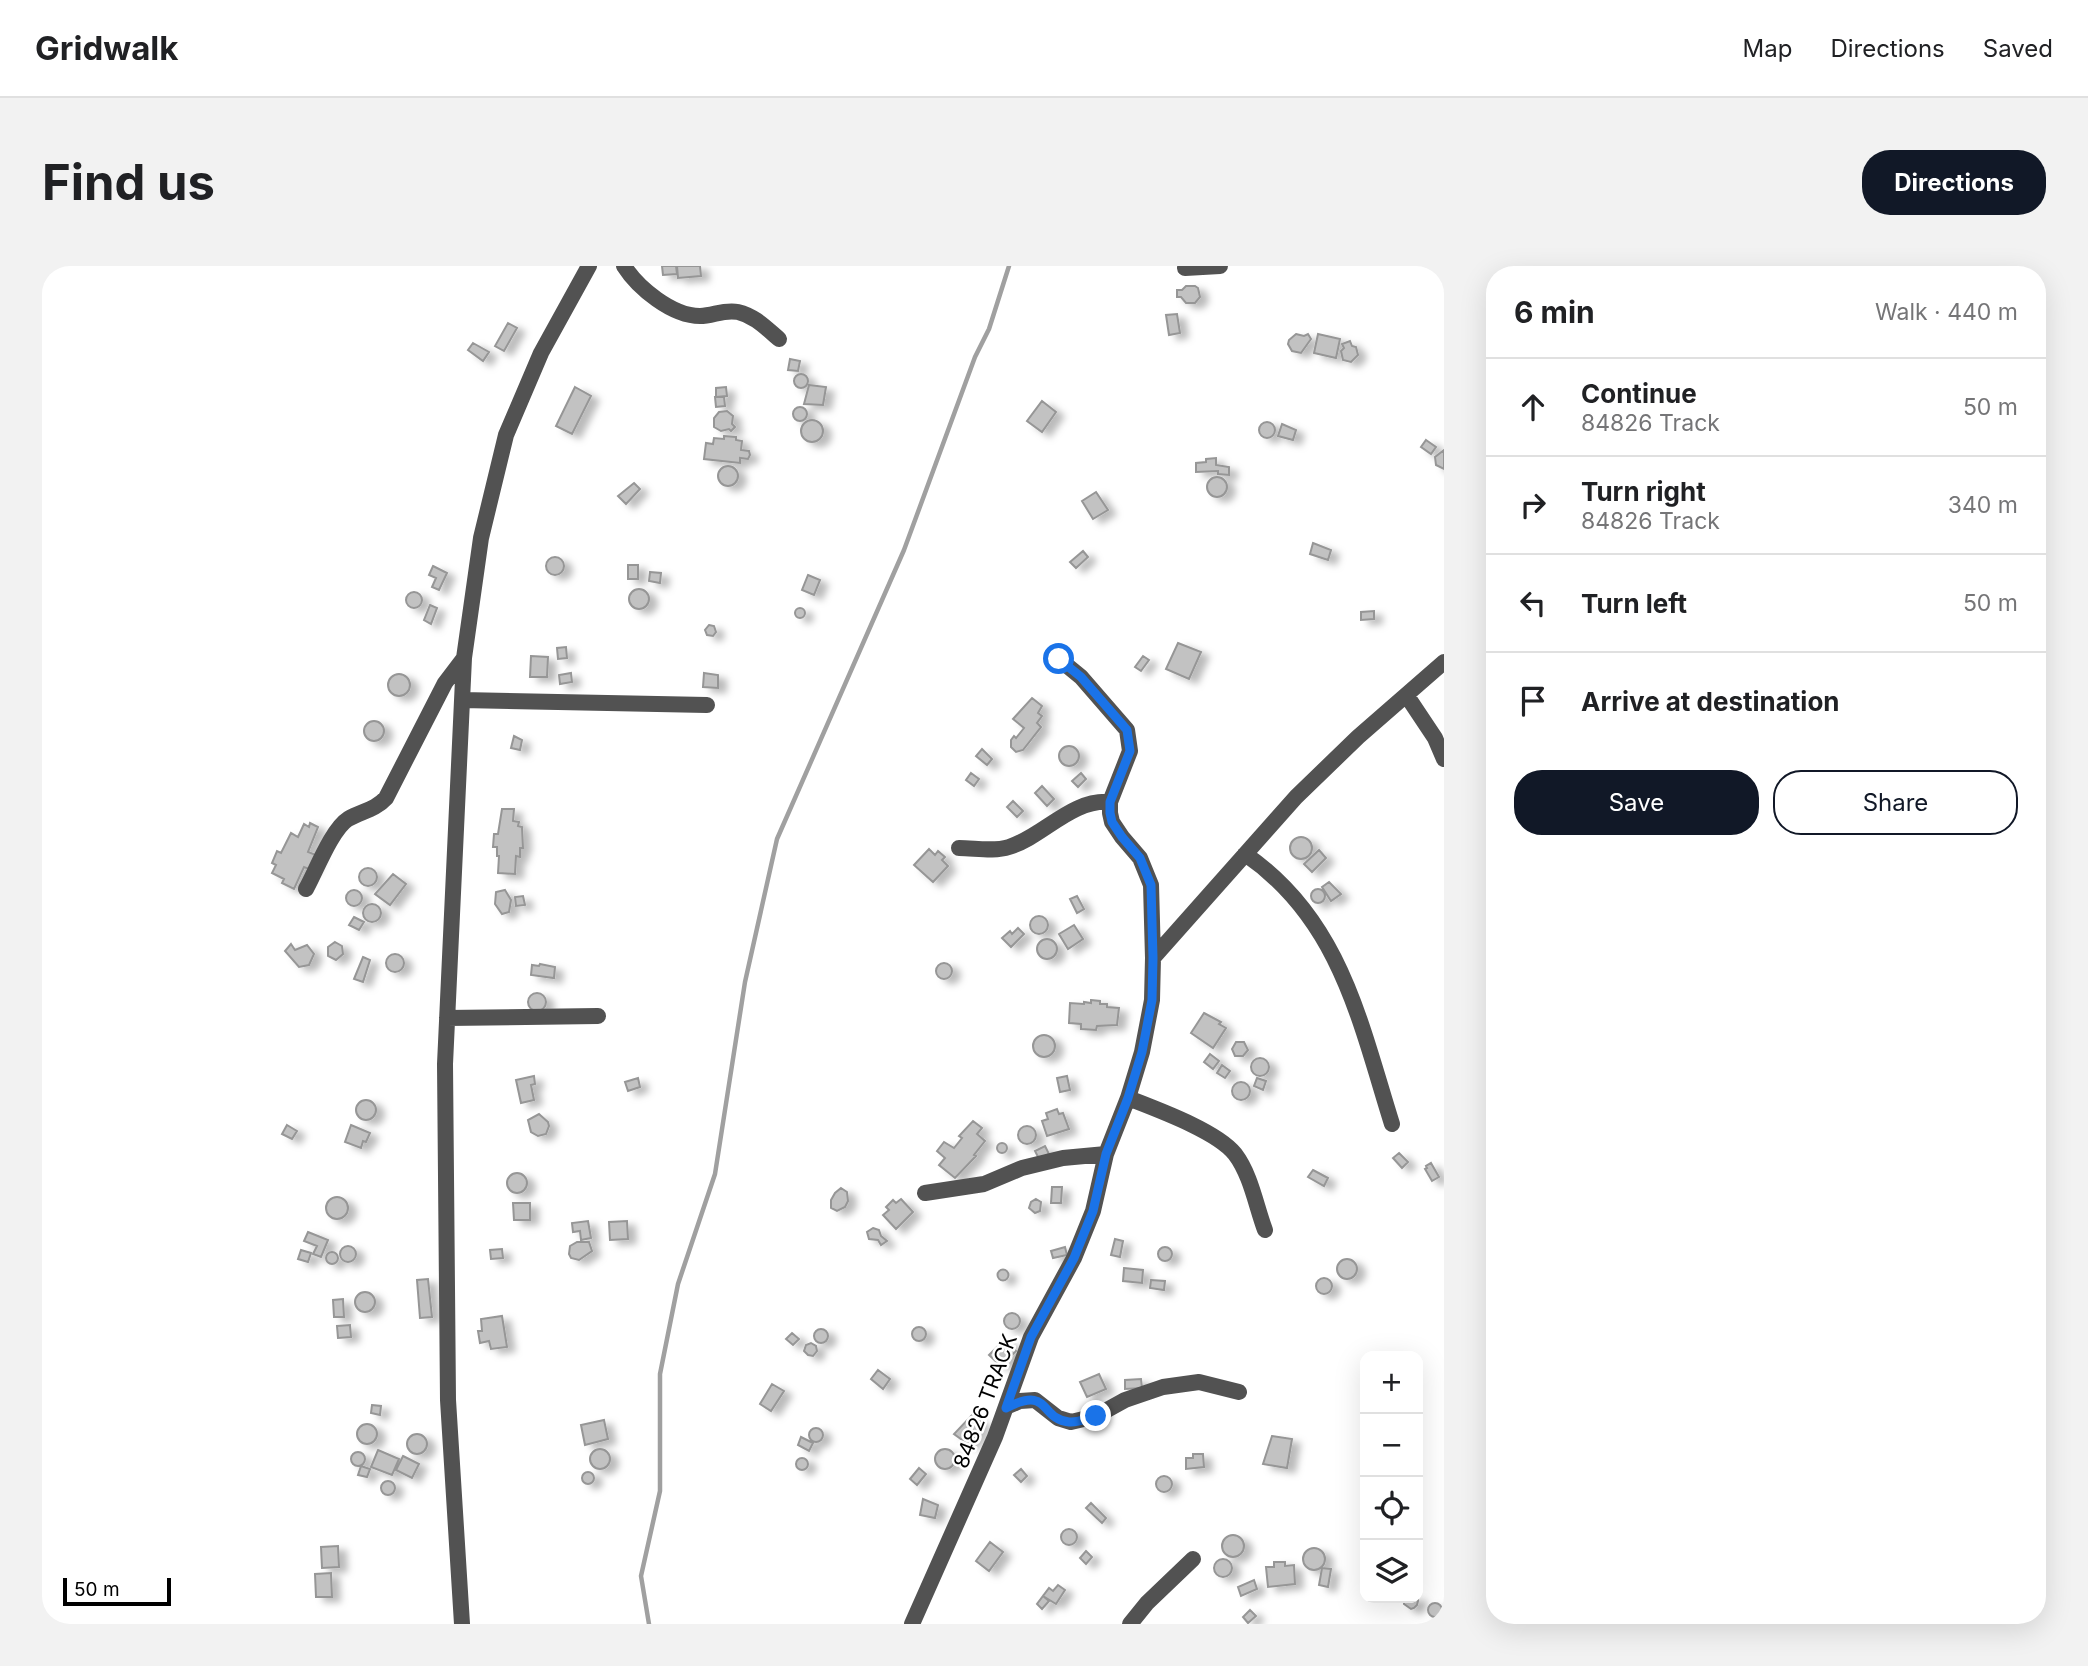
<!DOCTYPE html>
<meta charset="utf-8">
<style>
body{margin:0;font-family:Inter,sans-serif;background:#f2f2f2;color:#202124}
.controls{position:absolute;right:21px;bottom:21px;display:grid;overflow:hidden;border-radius:14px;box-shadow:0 7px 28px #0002}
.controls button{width:63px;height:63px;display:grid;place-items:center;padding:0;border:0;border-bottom:2px solid #e0e0e0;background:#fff;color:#202124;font:35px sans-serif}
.scale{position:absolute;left:21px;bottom:18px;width:108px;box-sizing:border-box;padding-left:7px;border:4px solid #000;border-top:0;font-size:19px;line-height:24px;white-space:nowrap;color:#000;-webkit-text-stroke:5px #fff;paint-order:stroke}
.stop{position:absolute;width:21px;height:21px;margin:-16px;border:5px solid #1a73e8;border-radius:50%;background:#fff}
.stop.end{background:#1a73e8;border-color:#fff;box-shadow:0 2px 7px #0008}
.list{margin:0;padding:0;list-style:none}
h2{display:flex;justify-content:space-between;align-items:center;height:91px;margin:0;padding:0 28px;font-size:30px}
h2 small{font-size:23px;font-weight:400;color:#757577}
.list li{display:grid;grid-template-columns:46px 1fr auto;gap:21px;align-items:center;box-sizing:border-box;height:98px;padding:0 28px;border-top:2px solid #e0e0e0}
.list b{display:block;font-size:26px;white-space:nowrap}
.list p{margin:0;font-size:23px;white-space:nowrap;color:#757577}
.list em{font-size:23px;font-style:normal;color:#757577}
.actions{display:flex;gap:14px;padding:21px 28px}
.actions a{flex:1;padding:16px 0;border:2px solid #111827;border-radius:28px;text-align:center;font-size:24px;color:#111827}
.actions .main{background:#111827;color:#fff}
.icon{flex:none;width:38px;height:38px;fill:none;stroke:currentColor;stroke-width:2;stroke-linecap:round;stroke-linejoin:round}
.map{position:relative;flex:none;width:1402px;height:1358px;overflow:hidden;border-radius:28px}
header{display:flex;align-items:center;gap:42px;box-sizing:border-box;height:98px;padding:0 35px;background:#fff;border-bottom:2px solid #e0e0e0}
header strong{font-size:33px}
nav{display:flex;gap:38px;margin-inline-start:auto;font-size:24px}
.intro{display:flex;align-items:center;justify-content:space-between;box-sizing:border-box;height:168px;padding:0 42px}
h1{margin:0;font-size:49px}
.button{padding:18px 32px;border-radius:28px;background:#111827;color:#fff;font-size:24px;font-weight:700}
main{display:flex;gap:42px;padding:0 42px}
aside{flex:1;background:#fff;border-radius:28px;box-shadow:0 7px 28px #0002}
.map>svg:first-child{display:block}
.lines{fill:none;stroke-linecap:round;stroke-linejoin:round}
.stream{stroke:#a0a0a0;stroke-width:4.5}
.building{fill:#c2c2c2;stroke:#969696;stroke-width:2;filter:url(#shadow)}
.minor{stroke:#525252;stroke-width:16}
.route{stroke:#1a73e8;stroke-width:9}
.labels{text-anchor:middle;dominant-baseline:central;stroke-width:5;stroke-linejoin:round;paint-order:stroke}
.street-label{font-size:21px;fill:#000;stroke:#fff}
</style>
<header>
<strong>Gridwalk</strong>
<nav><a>Map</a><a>Directions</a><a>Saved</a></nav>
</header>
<div class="intro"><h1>Find us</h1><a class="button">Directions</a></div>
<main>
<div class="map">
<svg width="1402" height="1358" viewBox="0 0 1402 1358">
<defs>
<filter id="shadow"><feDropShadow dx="8" dy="4.5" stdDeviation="3.5" flood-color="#0004"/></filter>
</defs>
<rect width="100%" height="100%" fill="#fff"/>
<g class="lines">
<!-- stream -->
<path class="stream" d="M607,1358L599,1310L618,1225V1108L636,1018L673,908L703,716L735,573L862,284L933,91L947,63L967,0"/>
</g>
<!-- building -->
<path class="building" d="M620,0H634L635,8L621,9Z
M635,0H658L659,10L636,12Z
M1144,20H1153L1156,22L1158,31L1153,37H1144L1139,31H1135V24H1140Z
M1135,48L1138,67L1127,69L1124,49Z
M466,57L475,62L462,85L453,80Z
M1254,68L1262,70L1266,68L1269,73L1259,87L1250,85L1246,78L1247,74Z
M1276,68L1298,73L1294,92L1272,87Z
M1308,75L1310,80L1314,81L1316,89L1309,96L1301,94L1299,85L1302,82L1300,78Z
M431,77L447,86L441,95L426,84Z
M748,93L758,95L756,105L746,104Z
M752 115a7 7 0 1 1 14 0a7 7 0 1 1-14 0Z
M767,119L784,121L781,139L762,138Z
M533,121L549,130L530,168L514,160Z
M684,121L685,130L674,131V122Z
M673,131H682L683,140L674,141Z
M1000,135L1014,146L1000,166L985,155Z
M751 148a7 7 0 1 1 14 0a7 7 0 1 1-14 0Z
M685,145L691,150L690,158L693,161L689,165L687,163L679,165L672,161V152L677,146Z
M759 165a11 11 0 1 1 22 0a11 11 0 1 1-22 0Z
M1217 164a8 8 0 1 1 16 0a8 8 0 1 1-16 0Z
M1240,158L1254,164L1251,174L1236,170Z
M682,170L694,171V174L700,175L699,184L707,185L708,189L706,193L698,192V197L662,193L664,177L671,178L672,172L682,173Z
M1384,174L1394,181L1389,188L1379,181Z
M1402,184V203L1394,199L1393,191Z
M1174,192V199L1187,201V209L1176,208V205L1154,206V197L1164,196V193Z
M676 210a10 10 0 1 1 20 0a10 10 0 1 1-20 0Z
M1165 221a10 10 0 1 1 20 0a10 10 0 1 1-20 0Z
M592,217L598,223L584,238L576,230Z
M1054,226L1066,244L1051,253L1040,235Z
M1271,277L1289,284L1286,294L1268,288Z
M1041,285L1046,291L1034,302L1028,296Z
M504 300a9 9 0 1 1 18 0a9 9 0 1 1-18 0Z
M586,299H596V313H586Z
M391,300L405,307L397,324L390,321L394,312L387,309Z
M608,306L619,307L618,317L607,315Z
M766,309L778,314L772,329L760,324Z
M587 333a10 10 0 1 1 20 0a10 10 0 1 1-20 0Z
M364 334a8 8 0 1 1 16 0a8 8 0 1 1-16 0Z
M388,339L395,342L389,358L382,354Z
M753 347a5 5 0 1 1 10 0a5 5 0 1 1-10 0Z
M1332,345V353L1319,354V346Z
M667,359L672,360L674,366L671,370L665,369L663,364Z
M1136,377L1159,386L1147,413L1124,403Z
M524,381L525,392L516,393L515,382Z
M489,390L506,391L505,411H488Z
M1101,390L1107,394L1099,405L1093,401Z
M529,407L530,416L518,418L517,409Z
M662,407L676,409V422L661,421Z
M346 419a11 11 0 1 1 22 0a11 11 0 1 1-22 0Z
M990,432L1000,440L996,447L1000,450L995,457L999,461L981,484L974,486L969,481V474L972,470L974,472L982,462L971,453Z
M322 465a10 10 0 1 1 20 0a10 10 0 1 1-20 0Z
M472,470L480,474L478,484L469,482Z
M1017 490a10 10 0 1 1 20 0a10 10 0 1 1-20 0Z
M940,483L950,493L945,499L934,490Z
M929,507L937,513L932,520L924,514Z
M1039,507L1044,513L1036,521L1030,515Z
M1000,520L1012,533L1005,540L993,527Z
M971,535L981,545L975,551L965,541Z
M460,543H472L471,555L477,556L476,560L480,561L481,582H478V591L474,590L473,608L456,607L457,590H455V581H451L452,568H456Z
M268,557L276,561L266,586L274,589L267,603L262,601L252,623L240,617L242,613L230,607L234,599L230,597L235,585L239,587L249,567L256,571L262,558L267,561Z
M1248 582a11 11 0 1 1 22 0a11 11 0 1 1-22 0Z
M887,583L893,589L896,585L903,591L900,594L906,600L891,616L872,599Z
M1277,584L1284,592L1270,606L1262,598Z
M317 611a9 9 0 1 1 18 0a9 9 0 1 1-18 0Z
M351,608L364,618L348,639L333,628Z
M1287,616L1299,628L1289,635L1280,621Z
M1269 630a7 7 0 1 1 14 0a7 7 0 1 1-14 0Z
M304 632a8 8 0 1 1 16 0a8 8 0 1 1-16 0Z
M463,624L469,634L467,646L460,648L453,638L454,626Z
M481,630L483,639L474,640L473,631Z
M1035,630L1042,643L1035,647L1028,633Z
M321 647a9 9 0 1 1 18 0a9 9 0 1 1-18 0Z
M988 659a9 9 0 1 1 18 0a9 9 0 1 1-18 0Z
M312,651L322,656L317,664L307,659Z
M1032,659L1041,673L1026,683L1017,668Z
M976,662L982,668L969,681L960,672L968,665L970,668Z
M995 683a10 10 0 1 1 20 0a10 10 0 1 1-20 0Z
M293,676L300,680L301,688L294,694L286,690V681Z
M249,678L253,684L265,679L272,688L267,699L257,701L243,685Z
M344 697a9 9 0 1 1 18 0a9 9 0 1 1-18 0Z
M321,691L328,694L321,716L312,713Z
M894 705a8 8 0 1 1 16 0a8 8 0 1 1-16 0Z
M498,698L513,701L512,712L489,709L490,699L497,700Z
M486 736a9 9 0 1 1 18 0a9 9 0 1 1-18 0Z
M1049,734L1058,735V738H1065V741L1077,742L1075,759L1055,760L1054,764L1039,763V758L1027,757L1028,737L1042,738V736L1049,737Z
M1162,747L1179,756L1177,758L1184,762L1171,782L1149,767Z
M991 780a11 11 0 1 1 22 0a11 11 0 1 1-22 0Z
M1194,776H1202L1206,784L1201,790H1193L1190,783Z
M1168,788L1177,795L1171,803L1162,796Z
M1209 801a9 9 0 1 1 18 0a9 9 0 1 1-18 0Z
M1180,799L1188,805L1183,812L1175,807Z
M492,810L493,818L489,819L492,834L479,837L474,814Z
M1025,810L1028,824L1018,826L1015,812Z
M596,812L598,821L586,825L583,816Z
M1215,812L1224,815L1221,824L1212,820Z
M1190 825a9 9 0 1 1 18 0a9 9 0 1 1-18 0Z
M314 844a10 10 0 1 1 20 0a10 10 0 1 1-20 0Z
M1015,843L1017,848L1021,847L1027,863L1005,870L1000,855L1006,853L1004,847Z
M497,848L506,856L507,860L504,868L496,870L489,866L486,854Z
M931,855L940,862L935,868L943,875L932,889L934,890L913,912L897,899L903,892L895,885L902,876L912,882L920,872L917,870Z
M245,859L255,865L250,873L240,868Z
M309,859L328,867L324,876L321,875L319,882L303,876Z
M976 869a9 9 0 1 1 18 0a9 9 0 1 1-18 0Z
M955 882a5 5 0 1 1 10 0a5 5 0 1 1-10 0Z
M1003,880L1007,888L997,893L993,885Z
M1357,887L1366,896L1360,902L1351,892Z
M1389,897L1397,911L1390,915L1383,903L1385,902L1384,900Z
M1271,904L1286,912L1282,920L1266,911Z
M465 917a10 10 0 1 1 20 0a10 10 0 1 1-20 0Z
M1010,921H1020L1019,937H1009Z
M799,922L805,926L806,935L803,941L795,945L789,942V934L793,927Z
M284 942a11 11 0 1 1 22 0a11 11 0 1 1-22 0Z
M859,933L871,946L854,963L841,949L847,944L844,941L851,934L854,937Z
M994,933L999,936L998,945L993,947L987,942L989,936Z
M471,937H488V954H472Z
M546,955L549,972L539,974L538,965L531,966L530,957Z
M585,955L586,973L568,974L567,956Z
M831,962L837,964L839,970L845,975L839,979L836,974L827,973L825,966Z
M266,966L286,974L279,991L271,988L275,980L262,975Z
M1073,973L1081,975L1078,991L1069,989Z
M535,976H547L550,985L537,994L529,992L527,988L528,980Z
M298 988a8 8 0 1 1 16 0a8 8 0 1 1-16 0Z
M1116 988a7 7 0 1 1 14 0a7 7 0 1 1-14 0Z
M1023,981L1025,989L1011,992L1009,985Z
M460,983L461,992L449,993L448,984Z
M259,984L269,987L266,996L256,993Z
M284 992a6 6 0 1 1 12 0a6 6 0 1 1-12 0Z
M1295 1003a10 10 0 1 1 20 0a10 10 0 1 1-20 0Z
M1082,1002L1101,1004L1100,1017L1081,1015Z
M955.5 1009a5.5 5.5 0 1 1 11 0a5.5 5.5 0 1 1-11 0Z
M1274 1020a8 8 0 1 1 16 0a8 8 0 1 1-16 0Z
M386,1013L390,1051L378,1052L375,1014Z
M1109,1014L1123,1015L1122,1024L1108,1022Z
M313 1036a10 10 0 1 1 20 0a10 10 0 1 1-20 0Z
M301,1033L302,1051H292L291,1034Z
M962 1055a8 8 0 1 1 16 0a8 8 0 1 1-16 0Z
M460,1050L465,1081L449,1083L447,1075L438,1077L436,1065H440L439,1053Z
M308,1059L309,1071L296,1072L295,1060Z
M870 1068a7 7 0 1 1 14 0a7 7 0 1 1-14 0Z
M772 1070a7 7 0 1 1 14 0a7 7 0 1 1-14 0Z
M750,1067L757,1073L751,1079L744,1073Z
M963,1073L974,1085L959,1100L947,1089Z
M769,1077L774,1080L775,1085L771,1090L766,1089L762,1085L764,1079Z
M836,1104L848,1113L841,1123L829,1113Z
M1057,1108L1064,1123L1045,1131L1038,1116Z
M1099,1113L1100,1122L1083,1123V1114Z
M730,1118L742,1125L729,1145L718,1138Z
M330,1139L339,1140L338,1149L329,1147Z
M930,1149L941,1157L936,1164L938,1166L927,1179L912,1168Z
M562,1154L566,1173L543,1179L539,1159Z
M315 1168a10 10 0 1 1 20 0a10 10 0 1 1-20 0Z
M767 1169a7 7 0 1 1 14 0a7 7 0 1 1-14 0Z
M365 1178a10 10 0 1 1 20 0a10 10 0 1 1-20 0Z
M1230,1170L1250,1173L1245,1202L1221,1198Z
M759,1171L771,1177L767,1185L756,1179Z
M893 1193a10 10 0 1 1 20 0a10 10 0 1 1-20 0Z
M548 1193a10 10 0 1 1 20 0a10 10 0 1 1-20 0Z
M336,1184L357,1193L350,1209L329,1201Z
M309 1193a7 7 0 1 1 14 0a7 7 0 1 1-14 0Z
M1151,1188H1161L1162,1201L1144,1203V1192H1151Z
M361,1190L377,1198L370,1212L354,1204Z
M754 1198a6 6 0 1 1 12 0a6 6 0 1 1-12 0Z
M319,1200L328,1203L325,1211L316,1209Z
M877,1202L884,1208L875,1219L868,1213Z
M979,1203L985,1210L979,1216L972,1209Z
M540 1212a6 6 0 1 1 12 0a6 6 0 1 1-12 0Z
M1114 1218a8 8 0 1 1 16 0a8 8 0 1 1-16 0Z
M339 1222a7 7 0 1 1 14 0a7 7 0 1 1-14 0Z
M881,1233L896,1239L893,1252L878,1249Z
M1049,1237L1064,1252L1060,1257L1044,1242Z
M1019 1271a8 8 0 1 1 16 0a8 8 0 1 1-16 0Z
M1180 1280a11 11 0 1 1 22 0a11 11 0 1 1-22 0Z
M948,1276L961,1286L947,1305L934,1295Z
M296,1280L297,1301L280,1302L279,1281Z
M1261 1293a11 11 0 1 1 22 0a11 11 0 1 1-22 0Z
M1044,1285L1050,1291L1044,1298L1038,1292Z
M1172 1302a9 9 0 1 1 18 0a9 9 0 1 1-18 0Z
M1232,1296H1243V1300L1252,1299L1253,1318L1226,1321L1224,1301H1232Z
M1280,1302L1289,1303L1286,1321L1277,1319Z
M289,1307L290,1331H274L273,1308Z
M1212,1314L1215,1323L1199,1330L1196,1321Z
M1016,1319L1023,1324L1014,1338L1001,1330L1007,1322L1011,1325Z
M1001,1330L1007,1335L1000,1343L995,1338Z
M1376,1331V1335L1375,1339L1372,1342L1369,1343L1362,1338V1332Z
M1386 1344a7 7 0 1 1 14 0a7 7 0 1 1-14 0Z
M1208,1344L1214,1350L1206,1357L1201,1351Z"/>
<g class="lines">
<!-- minor -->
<path class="minor" d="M582,0C596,22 630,50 658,50C671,50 682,43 696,46C713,50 724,62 737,73
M1143,2L1178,0
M1365,430L1393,472L1402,493
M420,434L665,439
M917,582C933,582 952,586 967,581C1002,570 1029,533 1068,536
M1203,588C1298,653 1318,756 1350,858
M264,623C274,605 290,563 306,553C320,545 333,544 344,532L403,417L422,392
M1111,692L1254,531L1316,471L1402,396
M405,752L556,750
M1086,832C1114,843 1175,865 1193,888C1209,909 1214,940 1223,964
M883,927L942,918L980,902L1021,892L1064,888
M964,1141L978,1135L993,1134L1016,1152L1029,1156L1054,1150L1083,1134L1121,1121L1157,1116L1197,1126
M420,1358L406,1134L403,798L422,392L439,272L464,169L499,87L547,0
M870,1358L953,1171L989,1071L1032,992L1051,945L1064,888L1086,832L1100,786L1110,734L1111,692L1109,619L1098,592L1080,571L1070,556L1068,547V536L1088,485L1085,464L1039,411L1017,393
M1088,1358L1105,1337L1151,1293"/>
</g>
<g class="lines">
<!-- route -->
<path class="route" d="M1017,393L1039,411L1085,464L1088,485L1068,536V547L1070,556L1080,571L1098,592L1109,619L1111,692L1110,734L1100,786L1086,832L1064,888L1051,945L1032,992L989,1071L964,1142C1009,1119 997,1153 1027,1156C1036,1157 1046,1152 1054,1150"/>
</g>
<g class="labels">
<!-- street labels -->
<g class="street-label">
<text transform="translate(943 1135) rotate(-69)">84826 TRACK</text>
</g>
</g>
</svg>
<div class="controls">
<button>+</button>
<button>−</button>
<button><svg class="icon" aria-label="locate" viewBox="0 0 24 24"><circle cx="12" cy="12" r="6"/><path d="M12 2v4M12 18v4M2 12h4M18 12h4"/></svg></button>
<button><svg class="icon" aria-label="layers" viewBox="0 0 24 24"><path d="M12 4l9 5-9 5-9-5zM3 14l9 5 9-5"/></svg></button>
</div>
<div class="scale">50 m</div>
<div class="stop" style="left:1017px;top:393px"></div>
<div class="stop end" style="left:1054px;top:1150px"></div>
</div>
<aside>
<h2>6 min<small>Walk · 440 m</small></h2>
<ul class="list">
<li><svg class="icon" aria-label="ahead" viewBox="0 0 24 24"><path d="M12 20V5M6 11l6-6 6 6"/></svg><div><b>Continue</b><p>84826 Track</p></div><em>50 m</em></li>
<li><svg class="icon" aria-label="right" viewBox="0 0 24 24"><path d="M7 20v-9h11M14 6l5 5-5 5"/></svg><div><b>Turn right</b><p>84826 Track</p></div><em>340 m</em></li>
<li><svg class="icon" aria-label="left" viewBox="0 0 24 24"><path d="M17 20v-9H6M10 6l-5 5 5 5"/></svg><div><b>Turn left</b></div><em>50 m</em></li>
<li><svg class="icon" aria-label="arrive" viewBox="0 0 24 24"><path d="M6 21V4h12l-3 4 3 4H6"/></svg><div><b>Arrive at destination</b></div></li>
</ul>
<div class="actions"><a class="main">Save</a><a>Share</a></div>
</aside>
</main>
